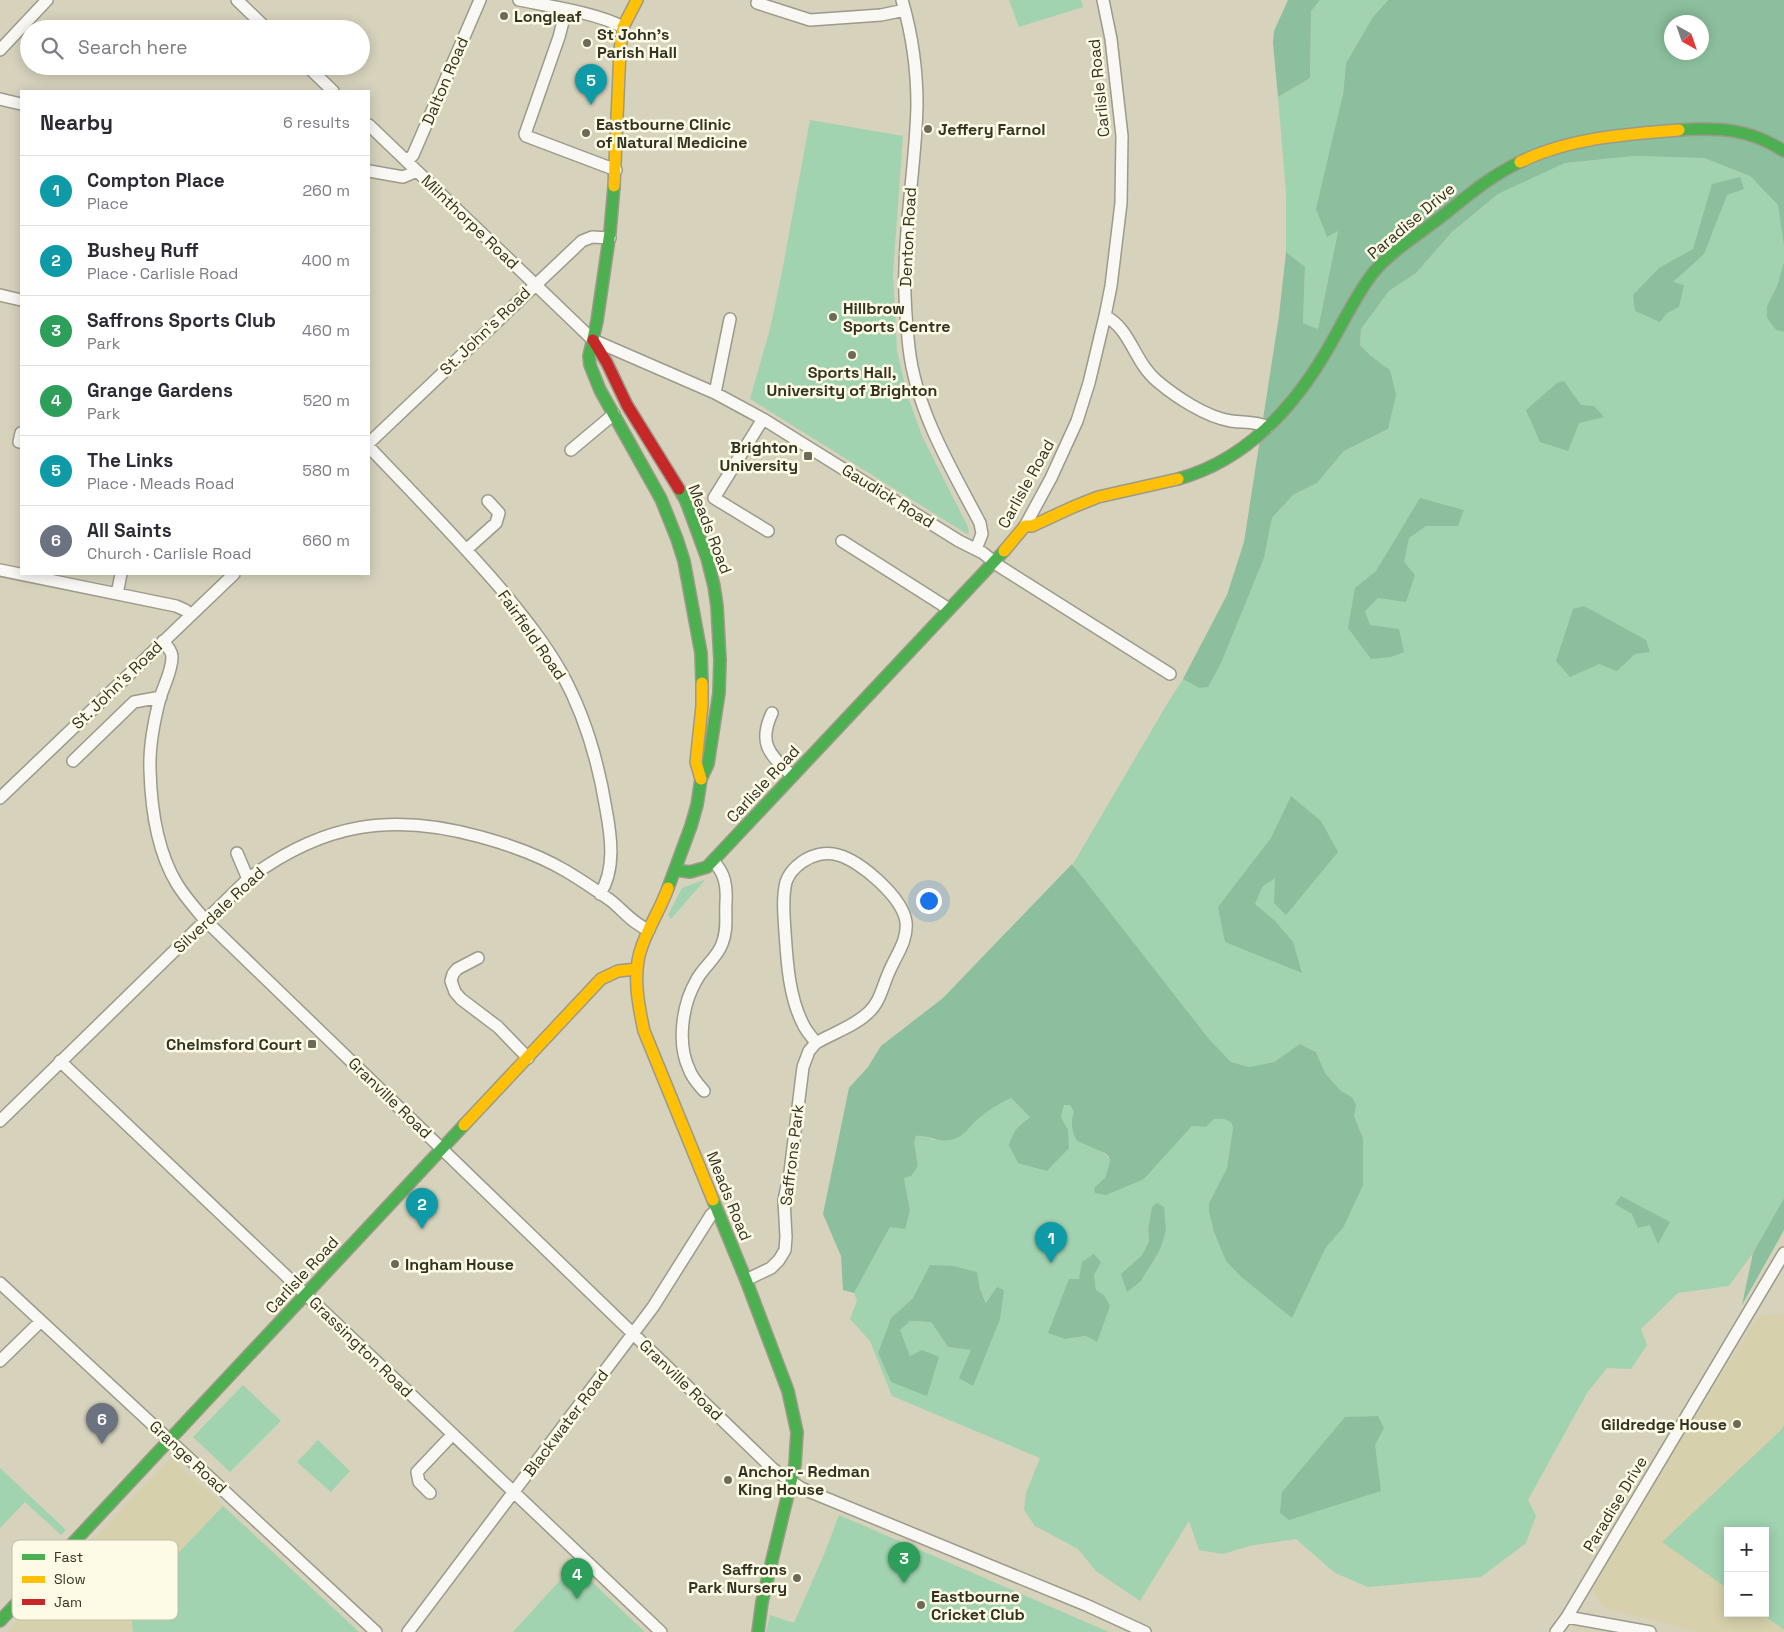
<!DOCTYPE html>
<meta charset="utf-8">
<style>
body{margin:0;font-family:"Space Grotesk",sans-serif;background:#f2f2f3;color:#2b2b33}
.controls{position:absolute;right:15px;bottom:15px;display:grid;overflow:hidden;border-radius:0px;box-shadow:0 2px 12px #0003}
.controls button{width:45px;height:45px;display:grid;place-items:center;padding:0;border:0;border-bottom:1px solid #e1e1e2;background:#fff;color:#2b2b33;font:25px sans-serif}
.compass{position:absolute;left:1664px;top:15px;width:45px;height:45px;border-radius:50%;background:#fff;box-shadow:0 2px 12px #0003;rotate:140deg}
.you{position:absolute;left:928px;top:900px;width:18px;height:18px;margin:-12px;border:4px solid #fff;border-radius:50%;background:#1a73e8;box-shadow:0 0 0 8px #1a73e833}
.badge{display:grid;place-items:center;width:32px;height:32px;border-radius:50%;background:#6d6a58;color:#fff;font-size:16px;font-weight:700}
.pin{position:absolute;translate:-50% -41px;filter:drop-shadow(0 1px 2px #0008)}
.pin::after{content:'';position:absolute;top:26px;width:18px;height:15px;background:inherit;clip-path:polygon(0 0,100% 0,50% 100%)}
.list{margin:0;padding:0;list-style:none}
h2{display:flex;justify-content:space-between;align-items:center;height:65px;margin:0;padding:0 20px;font-size:21px}
h2 small{font-size:16px;font-weight:400;color:#7c7c81}
.list li{display:grid;grid-template-columns:32px 1fr auto;gap:15px;align-items:center;box-sizing:border-box;height:70px;padding:0 20px;border-top:1px solid #e1e1e2}
.list b{display:block;font-size:19px;white-space:nowrap}
.list p{margin:0;font-size:16px;white-space:nowrap;color:#7c7c81}
.list em{font-size:16px;font-style:normal;color:#7c7c81}
.icon{flex:none;width:28px;height:28px;fill:none;stroke:currentColor;stroke-width:2;stroke-linecap:round;stroke-linejoin:round}
.map{position:relative;flex:none;width:1784px;height:1632px;overflow:hidden}
.search{position:absolute;background:#fff;box-shadow:0 2px 12px #0003;left:20px;top:20px;width:350px;height:55px;display:flex;align-items:center;gap:12px;box-sizing:border-box;padding:0 18px;border-radius:28px;color:#7c7c81;font-size:19px}
.panel{position:absolute;background:#fff;box-shadow:0 2px 12px #0003;left:20px;top:90px;width:350px;height:485px;border-radius:0px}
.map>svg:first-child{display:block}
.built{fill:#d6d1ac;fill-rule:evenodd}
.green{fill:#a1d3b0;fill-rule:evenodd}
.forest{fill:#8bbf9d;fill-rule:evenodd}
.lines{fill:none;stroke-linecap:round;stroke-linejoin:round}
.street-casing{stroke:#9c9a89;stroke-width:14}
.fast-casing{stroke:#9c9a89;stroke-width:14}
.slow-casing{stroke:#9c9a89;stroke-width:14}
.jam-casing{stroke:#9c9a89;stroke-width:14}
.street{stroke:#f9f8f5;stroke-width:11}
.fast{stroke:#4caf50;stroke-width:11}
.slow{stroke:#ffc107;stroke-width:11}
.jam{stroke:#c62828;stroke-width:11}
.poi-dot{fill:#6d6a58;stroke:#fdfbe6;stroke-width:2}
.labels{text-anchor:middle;dominant-baseline:central;stroke-width:5;stroke-linejoin:round;paint-order:stroke}
.poi-label{font-size:16px;font-weight:bold;fill:#343222;stroke:#fdfbe6;text-anchor:start}
.street-label{font-size:16px;fill:#343222;stroke:#fdfbe6}
.key{fill:#fdfbe6;stroke:#c1bfab;stroke-width:1}
.key-label{font-size:14px;fill:#343222}
</style>
<div class="map">
<svg width="1784" height="1632" viewBox="0 0 1784 1632">
<rect width="100%" height="100%" fill="#d6d2bc"/>
<!-- built -->
<path class="built" d="M1784,1314V1632H1699L1602,1607L1591,1586L1599,1571L1757,1318L1764,1315ZM1728,1531H1765V1613H1728Z
M171,1457L359,1632H7Z"/>
<!-- green -->
<path class="green" d="M1009,0H1081L1083,7L1019,27Z
M1320,0H1388L1373,17L1346,63L1327,237L1338,230L1318,329L1303,323L1305,267L1286,252V193L1278,97L1310,78L1311,11Z
M810,120L903,136L893,274L897,351L907,394L922,436L968,527L969,533L967,534L750,399L770,329L782,272Z
M1635,156L1704,158L1750,176L1778,205L1784,244V262L1777,286L1767,306V318L1776,330L1784,332V1198L1753,1253L1729,1286L1678,1293L1641,1329L1647,1345L1631,1369L1607,1368L1587,1393L1528,1500L1536,1516L1526,1543L1481,1577L1368,1587L1335,1573L1296,1539L1249,1546L1223,1554L1199,1550L1189,1521L1140,1601L1096,1571L1078,1549L1035,1526L1024,1510L1026,1493L1040,1458L892,1396L870,1341L850,1319L857,1301L854,1293L890,1227L905,1228L910,1211L904,1178L918,1166L914,1142L916,1136L920,1135L934,1140L962,1135L976,1120L998,1103L1011,1098L1030,1117L1019,1125L1051,1167L1060,1157L1065,1124L1061,1117L1064,1105H1070L1074,1112L1072,1118L1077,1141C1086,1145 1111,1152 1110,1163C1109,1167 1106,1174 1105,1178L1144,1179L1192,1126L1206,1127L1214,1119H1224L1231,1122L1233,1128L1227,1168L1209,1203V1212L1214,1232L1226,1261L1240,1276L1286,1312L1363,1138L1354,1116L1352,1097L1341,1091L1325,1073L1316,1052L1300,1044L1274,1062L1249,1067L1231,1062L1209,1039L1121,927L1110,922L1073,864L1167,704L1183,679L1199,688L1221,662L1264,558L1272,518L1293,495L1317,483L1344,451L1388,429L1390,370L1371,356L1360,345L1361,329L1389,291L1416,273L1452,232L1498,194L1565,163ZM1152,1207L1166,1231L1160,1250L1141,1281L1121,1274L1142,1255L1149,1240L1148,1229ZM931,1265L977,1272L980,1289L987,1303L973,1386L971,1350L948,1347L931,1322L910,1321L899,1330L910,1356L891,1382L878,1353L891,1318L913,1298ZM1094,1275L1096,1290L1104,1295L1086,1336L1065,1339L1069,1280L1079,1279Z
M704,880H705L671,919L668,915L682,888Z
M243,1385L281,1421L230,1472L193,1437Z
M1784,1424V1630L1761,1613H1765V1531H1728V1589L1662,1542L1781,1430Z
M318,1440L350,1471L331,1492L297,1462Z
M0,1468L66,1530L61,1535L25,1502L0,1528Z
M223,1506L359,1632H133L130,1604Z
M839,1515L1109,1632H766L770,1615L794,1623L825,1552Z
M574,1565L645,1632H513Z"/>
<!-- forest -->
<path class="forest" d="M1288,0H1320L1311,11L1310,78L1278,97L1273,43L1274,31Z
M1388,0H1784V246L1778,205L1750,176L1704,158L1635,156L1565,163L1498,194L1452,232L1416,273L1389,291L1361,329L1360,345L1371,356L1390,370L1396,395L1388,429L1344,451L1317,483L1293,495L1272,518L1264,558L1221,663L1208,687L1199,688L1183,679L1227,595L1244,542L1279,316L1286,252L1305,267L1303,323L1318,329L1338,231L1327,237L1316,209L1343,94L1346,63L1373,17ZM1672,22H1702V52H1672Z
M1740,177L1744,189L1727,195L1704,254L1673,282L1684,285L1679,307L1667,313L1660,322L1635,311L1633,295L1659,268L1693,249L1712,184Z
M1784,262V332L1776,330L1767,318V306L1777,286Z
M1564,381L1581,405L1594,406L1604,417L1579,423L1568,451L1540,442L1526,410L1557,383Z
M1420,498L1464,510L1458,526H1426L1409,538L1404,562L1415,575L1406,602L1378,598L1365,611L1370,625L1399,629L1404,652L1391,657L1371,659L1348,628L1355,588L1376,571Z
M1584,606L1646,640L1650,652L1635,654L1617,671L1599,664L1570,677L1556,661L1573,609Z
M1291,796L1321,821L1338,852L1286,915L1274,903L1275,878L1262,887L1255,904L1276,922L1293,942L1302,973L1225,942L1218,907L1271,838Z
M1072,864L1209,1039L1231,1062L1249,1067L1274,1062L1300,1044L1316,1052L1325,1073L1341,1091L1352,1097L1356,1105L1354,1116L1363,1138V1185L1343,1228L1326,1247L1292,1318L1240,1276L1226,1261L1214,1232L1209,1212V1203L1227,1168L1233,1128L1231,1122L1224,1119H1214L1206,1127L1192,1126L1144,1179L1106,1195L1095,1193L1094,1188L1105,1178L1110,1162L1109,1157L1105,1153L1077,1141C1072,1132 1070,1122 1074,1112L1070,1105H1064L1061,1117L1068,1130L1069,1148L1047,1171L1018,1163L1009,1145C1014,1130 1017,1127 1030,1117L1011,1098C999,1103 988,1110 978,1119C970,1125 965,1136 954,1139C941,1144 925,1134 916,1136L914,1142L918,1166L911,1176L904,1178L910,1211L905,1229L890,1227L854,1293L843,1290L841,1256L823,1214L849,1088L868,1067L881,1046L943,998Z
M1621,1196L1670,1222L1658,1244L1650,1225L1638,1228L1632,1214L1615,1204Z
M1784,1198V1230L1742,1305L1753,1253Z
M1157,1203L1164,1207L1166,1231L1160,1250L1141,1281L1127,1292L1121,1274L1142,1255L1149,1241L1148,1229L1152,1207Z
M1094,1254L1101,1262L1094,1275L1096,1290L1104,1295L1110,1306L1097,1342L1086,1336L1065,1339L1048,1333L1069,1279H1079L1082,1262Z
M930,1265L953,1266L977,1272L980,1289L986,1303L997,1287L1004,1290L1000,1319L973,1386L959,1378L971,1350L948,1347L931,1322L910,1321L900,1330L910,1356L922,1350L939,1357L927,1396L891,1382L878,1353L891,1318L913,1298Z
M1378,1416L1384,1428L1375,1445L1381,1491L1289,1520L1280,1513L1282,1492L1345,1417Z"/>
<g class="lines">
<defs>
<path id="street" d="M237,0L267,29
M519,0C549,6 597,13 623,27
M902,0C912,34 917,70 917,105C916,159 906,214 905,268C904,295 906,321 909,348C916,410 951,468 980,523L982,534L976,549
M757,3L810,20L881,15L905,10
M566,10L559,37L525,134L526,136L616,170
M0,50L47,0
M307,66L333,91
M0,99L21,104
M369,125L593,340L715,393L763,419L959,541L983,553L999,566L1170,674
M407,161L413,155L480,0
M369,171L403,177L417,171
M0,295L21,300
M1105,316C1131,329 1134,362 1157,381C1176,397 1206,417 1231,421C1245,423 1254,421 1268,427
M715,393L730,319
M763,419L714,498L768,531
M19,442L21,433
M369,443L582,241L592,237L610,238
M369,447C414,494 459,540 501,589C522,615 545,643 561,672C585,715 598,760 606,809C611,836 616,869 600,894
M571,450L614,414
M1025,526L1051,478L1077,421L1089,383L1105,316L1111,286L1121,203L1122,136L1111,39L1103,0
M842,541L949,609
M467,549L496,523L499,513L488,501
M0,570L176,606L185,610L191,615
M117,594L121,574
M163,641C167,646 172,651 172,657C172,671 164,685 160,698C154,721 149,746 150,770C151,808 157,851 177,884C185,897 195,908 205,920L773,1469L801,1488L1086,1605L1145,1632
M772,713C757,745 771,755 792,776
M73,761L134,702L161,697
M0,798L234,574
M237,853L248,879
M478,958L457,969L453,974L451,981L455,992L461,999L498,1027L528,1058
M60,1061L661,1632
M704,1091C698,1084 692,1078 689,1069C677,1044 682,1005 696,981C703,967 717,958 722,944C728,929 725,917 726,902C727,886 725,873 713,861
M0,1121L248,879C323,823 392,812 481,837C510,845 539,855 566,871C581,880 596,890 610,900C623,910 633,924 649,930
M746,1280L771,1268L779,1260L785,1250L786,1237L784,1200L790,1172L803,1067L809,1051L816,1043C812,1037 806,1031 803,1024C789,997 787,962 785,932C784,916 782,898 786,882C789,873 795,867 802,862C812,855 826,851 838,855C861,861 903,898 906,922C908,941 896,955 889,972C883,985 880,1002 869,1012C855,1026 833,1033 816,1043
M0,1283L376,1632
M0,1361L41,1321
M430,1493L419,1482L417,1472L453,1434
M1567,1617L1784,1253
M408,1632L653,1307L711,1215L717,1210
M1556,1632L1567,1617L1650,1632"/>
<path id="fast" d="M1679,130C1719,127 1750,129 1784,151
M614,186L610,232L597,321L589,356L590,365L600,390L661,499L677,539L684,561L701,653L702,683
M1178,479C1247,460 1296,405 1330,345C1344,321 1356,295 1373,273C1390,252 1415,237 1437,220C1464,199 1488,177 1520,162
M675,870L690,872L707,867L1004,551
M668,888L691,826L697,805L701,779L708,764L719,693L720,660L717,606L714,586L707,558L686,501L679,489
M713,1200L746,1280L788,1391L797,1432L795,1465L762,1602L758,1632
M0,1621L464,1125"/>
<path id="slow" d="M1520,162C1569,138 1626,134 1679,130
M614,186L620,50L623,27L637,0
M1004,551L1025,526H1032L1073,507L1098,497L1178,479
M701,779L696,762L702,706V683
M668,888C661,908 649,926 642,946C632,972 638,1004 644,1031L713,1200
M464,1125L601,979L618,971L637,969"/>
<path id="jam" d="M593,340L607,363L627,405L679,489"/>
</defs>
<!-- street casing -->
<use href="#street" class="street-casing"/>
<!-- fast casing -->
<use href="#fast" class="fast-casing"/>
<!-- slow casing -->
<use href="#slow" class="slow-casing"/>
<!-- jam casing -->
<use href="#jam" class="jam-casing"/>
<!-- street -->
<use href="#street" class="street"/>
<!-- fast -->
<use href="#fast" class="fast"/>
<!-- slow -->
<use href="#slow" class="slow"/>
<!-- jam -->
<use href="#jam" class="jam"/>
</g>
<!-- markers -->
<g class="poi-dot">
<circle cx="504" cy="16" r="5"/>
<circle cx="587" cy="43" r="5"/>
<circle cx="928" cy="129" r="5"/>
<circle cx="586" cy="133" r="5"/>
<circle cx="833" cy="317" r="5"/>
<circle cx="852" cy="355" r="5"/>
<rect x="803" y="451" width="10" height="10" rx="2.5"/>
<rect x="307" y="1039" width="10" height="10" rx="2.5"/>
<circle cx="395" cy="1264" r="5"/>
<circle cx="1737" cy="1424" r="5"/>
<circle cx="728" cy="1480" r="5"/>
<circle cx="797" cy="1578" r="5"/>
<circle cx="921" cy="1605" r="5"/>
</g>
<g class="labels">
<!-- poi labels -->
<g class="poi-label">
<text x="514" y="16">Longleaf</text>
<text x="597" y="34">St John's<tspan x="597" dy="18">Parish Hall</tspan></text>
<text x="596" y="124">Eastbourne Clinic<tspan x="596" dy="18">of Natural Medicine</tspan></text>
<text x="938" y="129">Jeffery Farnol</text>
<text x="843" y="308">Hillbrow<tspan x="843" dy="18">Sports Centre</tspan></text>
<text x="852" y="372" text-anchor="middle">Sports Hall,<tspan x="852" dy="18">University of Brighton</tspan></text>
<text x="798" y="447" text-anchor="end">Brighton<tspan x="798" dy="18">University</tspan></text>
<text x="302" y="1044" text-anchor="end">Chelmsford Court</text>
<text x="405" y="1264">Ingham House</text>
<text x="1727" y="1424" text-anchor="end">Gildredge House</text>
<text x="738" y="1471">Anchor - Redman<tspan x="738" dy="18">King House</tspan></text>
<text x="787" y="1569" text-anchor="end">Saffrons<tspan x="787" dy="18">Park Nursery</tspan></text>
<text x="931" y="1596">Eastbourne<tspan x="931" dy="18">Cricket Club</tspan></text>
</g>
<!-- street labels -->
<g class="street-label">
<text transform="translate(445 81) rotate(-67)">Dalton Road</text>
<text transform="translate(1099 88) rotate(-96)">Carlisle Road</text>
<text transform="translate(1411 221) rotate(-40)">Paradise Drive</text>
<text transform="translate(470 222) rotate(44)">Milnthorpe Road</text>
<text transform="translate(908 237) rotate(-87)">Denton Road</text>
<text transform="translate(485 331) rotate(-44)">St. John's Road</text>
<text transform="translate(1026 484) rotate(-61)">Carlisle Road</text>
<text transform="translate(888 496) rotate(32)">Gaudick Road</text>
<text transform="translate(710 529) rotate(69)">Meads Road</text>
<text transform="translate(532 635) rotate(55)">Fairfield Road</text>
<text transform="translate(117 685) rotate(-44)">St. John's Road</text>
<text transform="translate(763 784) rotate(-47)">Carlisle Road</text>
<text transform="translate(219 910) rotate(-43)">Silverdale Road</text>
<text transform="translate(390 1098) rotate(44)">Granville Road</text>
<text transform="translate(792 1155) rotate(-83)">Saffrons Park</text>
<text transform="translate(729 1196) rotate(68)">Meads Road</text>
<text transform="translate(302 1275) rotate(-47)">Carlisle Road</text>
<text transform="translate(361 1347) rotate(44)">Grassington Road</text>
<text transform="translate(681 1380) rotate(44)">Granville Road</text>
<text transform="translate(566 1423) rotate(-53)">Blackwater Road</text>
<text transform="translate(188 1457) rotate(43)">Grange Road</text>
<text transform="translate(1615 1504) rotate(-59)">Paradise Drive</text>
</g>
</g>
<!-- legend -->
<rect x="12" y="1540" width="166" height="80" rx="8" class="key"/>
<rect x="22" y="1554" width="23" height="6" fill="#4caf50"/>
<rect x="22" y="1576" width="23" height="7" fill="#ffc107"/>
<rect x="22" y="1599" width="23" height="6" fill="#c62828"/>
<g class="key-label">
<text x="54" y="1562">Fast</text>
<text x="54" y="1584">Slow</text>
<text x="54" y="1607">Jam</text>
</g>
</svg>
<div class="controls">
<button>+</button>
<button>−</button>
</div>
<svg class="compass" viewBox="-18 -18 36 36"><path d="M0-13l5 13h-10z" fill="#e53935"/><path d="M0 13l5-13h-10z" fill="#7c7c81"/></svg>
<div class="you"></div>
<div class="pin badge" style="left:1051px;top:1263px;background:#0f9aa8">1</div>
<div class="pin badge" style="left:422px;top:1229px;background:#0f9aa8">2</div>
<div class="pin badge" style="left:904px;top:1583px;background:#2e9e5b">3</div>
<div class="pin badge" style="left:577px;top:1599px;background:#2e9e5b">4</div>
<div class="pin badge" style="left:591px;top:105px;background:#0f9aa8">5</div>
<div class="pin badge" style="left:102px;top:1444px;background:#6b7280">6</div>
<div class="search"><svg class="icon" aria-label="search" viewBox="0 0 24 24"><circle cx="10" cy="10" r="6"/><path d="M15 15l6 6"/></svg>Search here</div>
<section class="panel">
<h2>Nearby<small>6 results</small></h2>
<ul class="list">
<li><span class="badge" style="background:#0f9aa8">1</span><div><b>Compton Place</b><p>Place</p></div><em>260 m</em></li>
<li><span class="badge" style="background:#0f9aa8">2</span><div><b>Bushey Ruff</b><p>Place · Carlisle Road</p></div><em>400 m</em></li>
<li><span class="badge" style="background:#2e9e5b">3</span><div><b>Saffrons Sports Club</b><p>Park</p></div><em>460 m</em></li>
<li><span class="badge" style="background:#2e9e5b">4</span><div><b>Grange Gardens</b><p>Park</p></div><em>520 m</em></li>
<li><span class="badge" style="background:#0f9aa8">5</span><div><b>The Links</b><p>Place · Meads Road</p></div><em>580 m</em></li>
<li><span class="badge" style="background:#6b7280">6</span><div><b>All Saints</b><p>Church · Carlisle Road</p></div><em>660 m</em></li>
</ul>
</section>
</div>
